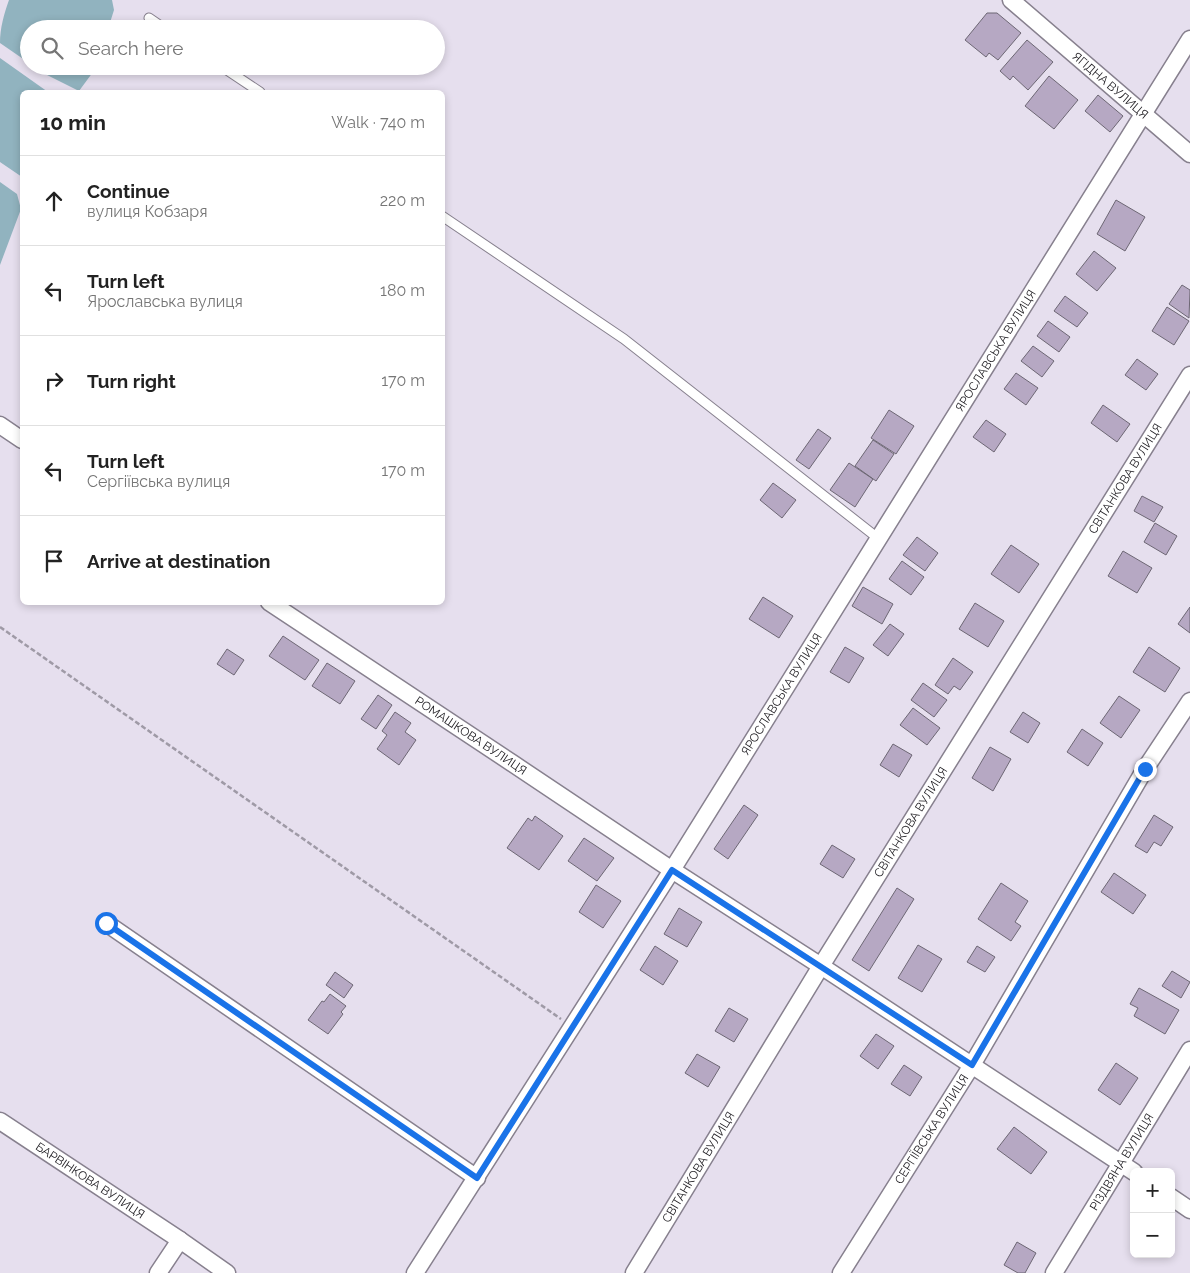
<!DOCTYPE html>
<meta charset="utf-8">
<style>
body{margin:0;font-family:Raleway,sans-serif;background:#f6f6f6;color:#222}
.controls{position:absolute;right:15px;bottom:15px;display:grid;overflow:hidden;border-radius:8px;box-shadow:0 2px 8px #0003}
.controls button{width:45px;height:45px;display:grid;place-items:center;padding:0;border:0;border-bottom:1px solid #e0e0e0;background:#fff;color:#222;font:25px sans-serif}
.stop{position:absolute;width:15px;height:15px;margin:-11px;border:4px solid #1a73e8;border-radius:50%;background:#fff}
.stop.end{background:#1a73e8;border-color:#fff;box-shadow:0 1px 5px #0008}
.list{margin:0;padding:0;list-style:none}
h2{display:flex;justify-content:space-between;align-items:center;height:65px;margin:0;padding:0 20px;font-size:21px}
h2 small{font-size:16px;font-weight:400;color:#767676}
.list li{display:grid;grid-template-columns:32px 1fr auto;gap:15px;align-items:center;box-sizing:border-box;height:90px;padding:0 20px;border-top:1px solid #e0e0e0}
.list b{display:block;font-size:19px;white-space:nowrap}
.list p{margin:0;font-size:16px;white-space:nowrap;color:#767676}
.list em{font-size:16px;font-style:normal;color:#767676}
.icon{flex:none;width:28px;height:28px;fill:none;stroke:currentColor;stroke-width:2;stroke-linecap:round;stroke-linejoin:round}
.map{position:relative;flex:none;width:1190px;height:1273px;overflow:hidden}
.search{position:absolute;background:#fff;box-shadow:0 2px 8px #0003;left:20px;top:20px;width:425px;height:55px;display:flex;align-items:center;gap:12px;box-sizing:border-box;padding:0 18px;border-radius:28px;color:#767676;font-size:19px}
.panel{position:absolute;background:#fff;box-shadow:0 2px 8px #0003;left:20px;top:90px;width:425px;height:515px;border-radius:8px}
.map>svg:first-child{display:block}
.water{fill:#91b3bf}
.building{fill:#b6a8c3;stroke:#6d6774}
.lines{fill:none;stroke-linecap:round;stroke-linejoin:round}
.lane-casing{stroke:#87808e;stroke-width:11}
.street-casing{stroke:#87808e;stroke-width:19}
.path{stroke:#9f9aa6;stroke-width:2.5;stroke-dasharray:5 2.5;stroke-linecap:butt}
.lane{stroke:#fff;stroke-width:9}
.street{stroke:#fff;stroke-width:16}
.route{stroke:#1a73e8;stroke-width:6}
.labels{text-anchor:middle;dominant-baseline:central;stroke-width:4;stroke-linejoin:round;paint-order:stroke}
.street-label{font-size:12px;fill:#1b191e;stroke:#e6dfee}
</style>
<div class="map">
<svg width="1190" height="1273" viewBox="0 0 1190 1273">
<rect width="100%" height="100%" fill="#e6dfee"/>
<!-- water -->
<path class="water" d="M9,0H112L114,10L108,29H29V63L0,43C0,28 4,14 9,0Z
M0,58L48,92H22V177L0,162Z
M33,66H95L93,72L79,91L43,73Z
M0,182L17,194L21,209L0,265Z"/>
<!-- building -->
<path class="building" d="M987,13H997L1021,33L998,60L989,53L986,57L965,40Z
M1027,40L1053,62L1028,90L1013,76L1010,80L1000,71Z
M1049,76L1078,100L1054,129L1025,106Z
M1098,95L1123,116L1110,132L1085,111Z
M1116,200L1145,217L1125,251L1097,234Z
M1094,251L1116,268L1097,291L1076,274Z
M1182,285L1190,290L1189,318L1169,304Z
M1065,296L1088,313L1077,327L1054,311Z
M1167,307L1189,321L1174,345L1152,331Z
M1048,321L1070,337L1059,352L1037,336Z
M1033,346L1054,361L1042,377L1021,361Z
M1137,359L1158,374L1146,390L1125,375Z
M1016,373L1038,388L1026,405L1004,389Z
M1103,405L1130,424L1117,442L1091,423Z
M889,410L914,426L896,454L871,438Z
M986,420L1006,434L994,452L973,437Z
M818,429L831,438L809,469L796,460Z
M873,440L894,454L876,481L855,466Z
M849,463L873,479L855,507L830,490Z
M773,483L796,500L782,518L760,500Z
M1142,496L1163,507L1154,522L1134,511Z
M1155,523L1177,536L1166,555L1144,542Z
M917,537L938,553L925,571L903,555Z
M1011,545L1039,564L1019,593L991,574Z
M1123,551L1152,568L1137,593L1108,576Z
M902,561L924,577L911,595L889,579Z
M863,587L893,604L882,624L852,606Z
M763,597L793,616L779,638L749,619Z
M975,603L1004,621L988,647L959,629Z
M1190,607V633L1178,624Z
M890,624L904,634L888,656L873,645Z
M283,636L319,660L305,680L269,656Z
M845,647L864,658L849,683L830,672Z
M1149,647L1180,668L1165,692L1133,672Z
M227,649L244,660L234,675L217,664Z
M953,658L973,672L960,690L954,686L948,694L935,685Z
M327,663L355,681L340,704L312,686Z
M923,683L947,700L934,717L911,700Z
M378,695L392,705L376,729L361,719Z
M1119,696L1140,710L1121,738L1100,723Z
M913,708L940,728L927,745L900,725Z
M395,712L411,723L405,732L416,740L399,765L377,749L387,735L382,731Z
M1023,712L1040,723L1028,743L1010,732Z
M1082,729L1103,743L1088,766L1067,752Z
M893,744L912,755L899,777L880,765Z
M990,747L1011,759L993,791L972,778Z
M744,805L758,815L728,859L714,849Z
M1154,815L1173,827L1161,846L1154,842L1147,853L1135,846Z
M535,816L563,836L539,870L507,848L528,818L532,821Z
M584,838L614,858L597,881L568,861Z
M832,845L855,859L843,878L820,864Z
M1114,873L1146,895L1133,914L1101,892Z
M1001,883L1028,901L1015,922L1021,926L1011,941L978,919Z
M596,885L621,901L603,928L579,912Z
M897,888L914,899L869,971L852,960Z
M679,908L702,922L687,947L664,934Z
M918,945L942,959L922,992L898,978Z
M655,946L678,961L663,985L640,970Z
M977,946L995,957L985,972L967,962Z
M1172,971L1190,982L1181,998L1162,986Z
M335,972L353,985L344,998L326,985Z
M1139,988L1179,1010L1165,1034L1134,1016L1138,1008L1130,1004Z
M330,994L346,1006L341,1012L343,1014L328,1034L308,1020L322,1001L324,1002Z
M729,1008L748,1019L734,1042L715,1031Z
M876,1034L894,1046L878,1069L860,1056Z
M697,1054L720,1067L708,1087L685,1073Z
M1116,1063L1138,1078L1120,1105L1098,1090Z
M904,1065L922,1077L910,1096L891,1084Z
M1014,1127L1047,1152L1031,1174L997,1149Z
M1017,1242L1036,1253L1025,1273H1018L1004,1265Z"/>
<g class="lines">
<defs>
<path id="lane" d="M149,18L165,29
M221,66L260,92
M442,216L624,339L879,539"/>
<g id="street">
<path id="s1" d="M1011,0L1190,154"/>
<path d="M0,425L22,440"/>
<path id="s2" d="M269,602L512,763L672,870L821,966L1134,1172"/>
<path d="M106,923L477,1178"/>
<path id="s3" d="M0,1121L180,1240L227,1273"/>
<path d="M1171,1197L1190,1210"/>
<path d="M158,1273L180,1240"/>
<path id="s4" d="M415,1273L672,870L1190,39"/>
<path id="s5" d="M634,1273L821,966L1190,375"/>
<path id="s6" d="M841,1273L972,1065L1145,769L1190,701"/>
<path id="s7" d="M1054,1273L1190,1050"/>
</g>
</defs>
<!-- lane casing -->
<use href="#lane" class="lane-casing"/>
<!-- street casing -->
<use href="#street" class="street-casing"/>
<!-- path -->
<path class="path" d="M0,627L561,1019"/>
<!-- lane -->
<use href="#lane" class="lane"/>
<!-- street -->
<use href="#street" class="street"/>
</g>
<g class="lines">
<!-- route -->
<path class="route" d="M106,923L477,1178L672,870L972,1065L1145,769"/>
</g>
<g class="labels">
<!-- street labels -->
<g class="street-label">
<text stroke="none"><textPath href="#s1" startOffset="131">ЯГІДНА ВУЛИЦЯ</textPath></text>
<text stroke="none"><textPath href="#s4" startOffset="1090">ЯРОСЛАВСЬКА ВУЛИЦЯ</textPath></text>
<text stroke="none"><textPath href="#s5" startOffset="934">СВІТАНКОВА ВУЛИЦЯ</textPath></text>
<text stroke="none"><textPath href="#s4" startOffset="685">ЯРОСЛАВСЬКА ВУЛИЦЯ</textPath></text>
<text stroke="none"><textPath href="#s2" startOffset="242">РОМАШКОВА ВУЛИЦЯ</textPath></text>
<text stroke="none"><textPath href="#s5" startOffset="529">СВІТАНКОВА ВУЛИЦЯ</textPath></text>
<text stroke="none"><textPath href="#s6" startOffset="170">СЕРГІЇВСЬКА ВУЛИЦЯ</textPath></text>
<text stroke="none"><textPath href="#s7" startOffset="130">РІЗДВЯНА ВУЛИЦЯ</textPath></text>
<text stroke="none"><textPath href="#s5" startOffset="124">СВІТАНКОВА ВУЛИЦЯ</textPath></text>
<text stroke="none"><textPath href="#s3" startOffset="108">БАРВІНКОВА ВУЛИЦЯ</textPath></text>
</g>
</g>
</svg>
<div class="controls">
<button>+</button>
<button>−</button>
</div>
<div class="stop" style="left:106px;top:923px"></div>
<div class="stop end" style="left:1145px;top:769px"></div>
<div class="search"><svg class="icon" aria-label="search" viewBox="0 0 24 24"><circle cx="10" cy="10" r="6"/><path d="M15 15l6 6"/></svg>Search here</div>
<section class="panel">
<h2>10 min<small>Walk · 740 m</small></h2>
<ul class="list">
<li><svg class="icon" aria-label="ahead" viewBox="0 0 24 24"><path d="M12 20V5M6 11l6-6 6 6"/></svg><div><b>Continue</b><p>вулиця Кобзаря</p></div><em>220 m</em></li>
<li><svg class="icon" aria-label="left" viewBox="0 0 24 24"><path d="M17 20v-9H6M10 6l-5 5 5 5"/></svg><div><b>Turn left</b><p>Ярославська вулиця</p></div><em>180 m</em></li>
<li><svg class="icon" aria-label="right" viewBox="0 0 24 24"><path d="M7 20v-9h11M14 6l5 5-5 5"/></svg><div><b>Turn right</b></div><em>170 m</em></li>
<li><svg class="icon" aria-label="left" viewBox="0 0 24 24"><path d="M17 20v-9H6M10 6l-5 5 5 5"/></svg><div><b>Turn left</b><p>Сергіївська вулиця</p></div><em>170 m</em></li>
<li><svg class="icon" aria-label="arrive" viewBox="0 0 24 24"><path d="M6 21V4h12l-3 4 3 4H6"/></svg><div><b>Arrive at destination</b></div></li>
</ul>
</section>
</div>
